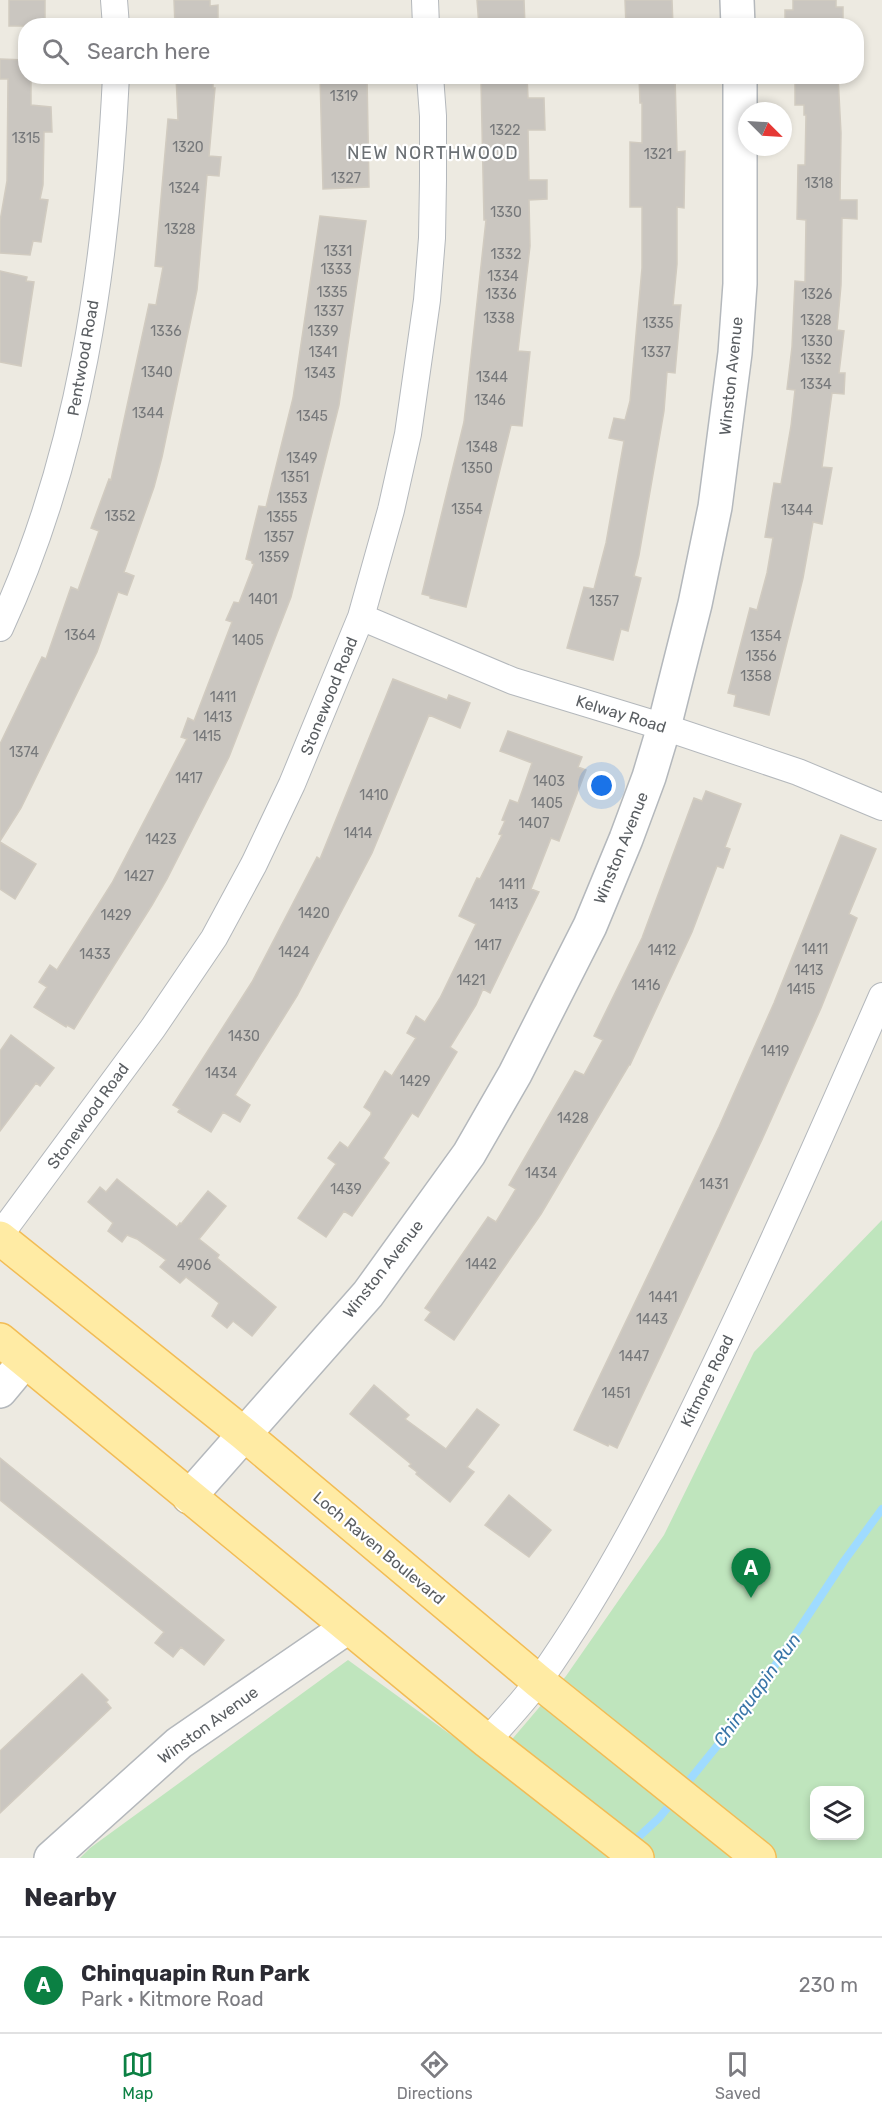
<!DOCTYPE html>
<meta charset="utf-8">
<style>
body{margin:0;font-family:Rubik,sans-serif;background:#f7f7f7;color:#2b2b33}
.controls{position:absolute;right:18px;bottom:18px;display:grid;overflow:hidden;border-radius:12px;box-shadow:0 3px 9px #0003}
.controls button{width:54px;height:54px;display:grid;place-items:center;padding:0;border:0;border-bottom:2px solid #e1e1e2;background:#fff;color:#2b2b33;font:30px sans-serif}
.compass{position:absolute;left:738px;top:102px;width:54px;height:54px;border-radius:50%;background:#fff;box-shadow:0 3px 9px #0003;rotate:114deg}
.you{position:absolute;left:602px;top:786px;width:21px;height:21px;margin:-15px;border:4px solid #fff;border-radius:50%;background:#1a73e8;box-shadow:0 0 0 9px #1a73e833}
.badge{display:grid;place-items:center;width:39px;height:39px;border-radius:50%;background:#0b8043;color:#fff;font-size:20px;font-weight:700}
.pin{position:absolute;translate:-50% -50px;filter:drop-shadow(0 2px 3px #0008)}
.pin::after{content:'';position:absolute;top:32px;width:21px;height:18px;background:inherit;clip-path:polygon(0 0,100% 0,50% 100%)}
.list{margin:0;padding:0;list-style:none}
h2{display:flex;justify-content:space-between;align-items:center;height:78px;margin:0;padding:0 24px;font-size:26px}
h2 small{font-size:20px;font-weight:400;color:#7c7c81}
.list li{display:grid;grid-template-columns:39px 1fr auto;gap:18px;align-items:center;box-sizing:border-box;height:96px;padding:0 24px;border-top:2px solid #e1e1e2}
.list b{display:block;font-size:22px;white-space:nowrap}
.list p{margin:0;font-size:20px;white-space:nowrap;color:#7c7c81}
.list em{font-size:20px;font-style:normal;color:#7c7c81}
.icon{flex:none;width:33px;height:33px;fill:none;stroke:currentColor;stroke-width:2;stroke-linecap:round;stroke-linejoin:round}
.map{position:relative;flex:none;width:882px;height:1858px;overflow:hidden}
.search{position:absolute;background:#fff;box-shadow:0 3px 9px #0003;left:18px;right:18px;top:18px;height:66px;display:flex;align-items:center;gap:15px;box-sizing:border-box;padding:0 21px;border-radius:24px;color:#7c7c81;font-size:22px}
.sheet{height:174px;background:#fff}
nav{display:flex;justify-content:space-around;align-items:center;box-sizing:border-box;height:84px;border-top:2px solid #e1e1e2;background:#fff;font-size:16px;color:#7c7c81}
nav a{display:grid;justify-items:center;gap:3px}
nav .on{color:#0b8043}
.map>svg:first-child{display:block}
.green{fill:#bfe5bd;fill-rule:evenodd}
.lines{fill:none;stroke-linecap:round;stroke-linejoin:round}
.stream{stroke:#9fdbff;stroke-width:8}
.building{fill:#cac6c0;stroke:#d1cbc0;stroke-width:1.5}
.minor-casing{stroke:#b4b8bc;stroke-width:28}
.tertiary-casing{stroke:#b4b8bc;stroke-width:36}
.primary-casing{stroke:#f2bc55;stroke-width:36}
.minor{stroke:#fff;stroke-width:26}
.tertiary{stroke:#fff;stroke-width:33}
.primary{stroke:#ffeba4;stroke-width:33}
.labels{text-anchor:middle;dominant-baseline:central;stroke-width:4.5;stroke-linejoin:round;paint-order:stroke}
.number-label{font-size:14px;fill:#76787a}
.street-label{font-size:16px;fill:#5a5e62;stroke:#fff}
.neighbourhood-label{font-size:18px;letter-spacing:1.5px;fill:#6b7074;stroke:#fff}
.water-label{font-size:18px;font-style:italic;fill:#3a76a8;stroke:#fff}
</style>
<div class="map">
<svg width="882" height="1858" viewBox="0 0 882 1858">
<rect width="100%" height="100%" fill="#edeae1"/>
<!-- green -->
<path class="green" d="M882,1220V1858H80L90,1848L348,1660L491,1764L566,1676L664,1535L754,1352ZM814,1790H860V1836H814Z"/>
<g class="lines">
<!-- stream -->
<path class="stream" d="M683,1788L743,1714L844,1561L882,1509
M632,1843L659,1818L674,1800"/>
</g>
<!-- building -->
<path class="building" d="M9,0H45V26H9Z
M174,0H210V6L218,5V24L175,26Z
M477,0H524L525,26H479Z
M625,0H672L673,26H626Z
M793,0H836V7H843V26H785V10H793Z
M0,59L26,60V76H31V105L51,107L52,132H44L43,185L40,199L48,200L41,242L33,241L30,255L0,253V221L7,181L8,79H0Z
M176,76H213V88H215L209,156L221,157L219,176L207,175L197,290L162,457L154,487L124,572L134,576L127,595L118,592L97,652L21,808L0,841V744L42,657L46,659L71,587L78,590L99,531L91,528L109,479L111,480L149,304L156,305L163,267L155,266L168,119L178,120Z
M320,76H367L369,187L323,189Z
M489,76H527L528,98H544L545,130H528L529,180H547V199L529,200L530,246L518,351L530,352L522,426L511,425L466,607L430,598V596L422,594L464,422L486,220H484L481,82L490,81Z
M639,76H675L677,152L685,151L684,208L677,207V264L673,305H681L675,373L667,372L664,411L639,555L634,576L641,578L628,631L621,629L613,660L567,648L584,587L594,589L606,543L624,441L609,438L614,418L625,420L630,401L642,268V207H630V142L642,143V103H640Z
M795,76H838L841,133L840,200H857V219L842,218L841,285L837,330L844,331L839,373H845L844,394L832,393L822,467L832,468L822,524L813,522L803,578L769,715L734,706L736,695L728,693L750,608L757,610L767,573L773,538L765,537L774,483L781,484L791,426L795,390L787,389L792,347L795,281L805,282L806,220L797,219L798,165H805L806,115H804V105H795Z
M320,216L366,221L339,405L291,597L229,757L167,879L152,905L74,1029L67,1025L66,1027L34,1007L47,987L39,982L50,965L57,970L112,883L187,739L181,737L188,718L194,721L232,622L226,620L234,602L239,603L254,564L252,563V561L246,559L259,506L266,507L293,398Z
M0,271L27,277L26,281L34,282L21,366L0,362Z
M393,679L447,700L449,695L470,703L460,728L429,715L372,853L297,996L235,1095L250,1105L240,1122L223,1112L211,1132L178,1112L180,1109L173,1105L252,982L317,857L320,859Z
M508,731L582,757L578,767L586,770L559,841L551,838L531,889L539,892L490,993L483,989L476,1005L450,1047L457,1052L418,1117L412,1113L383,1158L389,1163L352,1216L344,1211L326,1237L298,1218L336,1164L328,1158L340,1142L348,1148L371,1115V1112L364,1107L385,1071L392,1076L416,1038L407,1033L416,1016L425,1022L440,998L476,924L459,916L477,878L480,879L502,835L499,834L505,821L502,820L510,800L518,803L532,763L500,751Z
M706,791L741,804L725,847L730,849L723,868L717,866L692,932L630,1065H629L541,1214L454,1340L425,1320L431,1312L425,1308L488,1217L496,1222L516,1189L509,1185L575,1071L584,1075L603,1040L594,1036L642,938L694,798L702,801Z
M841,835L876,849L849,914L857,918L821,1008L765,1133L662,1353L617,1448L609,1444L608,1446L574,1430L719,1127L774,1003Z
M0,842L36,864L15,899L0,889Z
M11,1035L54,1068L40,1086L36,1083L0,1131V1051Z
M117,1179L177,1227L180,1223L181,1224L208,1191L226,1206L199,1239L219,1255L217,1258L276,1307L252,1336L233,1321L227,1328L212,1316L219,1303L186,1277L180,1283L160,1267L166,1260L137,1239L127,1235L122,1242L108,1231L113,1223L88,1202L100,1187L106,1192Z
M374,1385L409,1415L405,1419L446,1449L477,1409L499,1425L467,1467L474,1472L450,1502L416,1474L417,1472L409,1466L411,1464L350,1414Z
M0,1458L224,1640L204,1665L181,1647L173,1657L155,1643L164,1632L0,1500Z
M509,1495L551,1530L529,1557L485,1525Z
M82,1674L108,1700L106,1702L111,1708L0,1813V1751Z"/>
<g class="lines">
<defs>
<path id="minor" d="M114,0L116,26
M425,0L426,26
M361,617L513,681L664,727L798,772L882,807
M0,628C80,456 107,264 116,76
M0,1235L153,1028L214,938L254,864L292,784L361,617L391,510L408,434L427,300L432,238L433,180V116L430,76
M487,1741C505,1721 524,1701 540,1679C610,1580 664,1472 716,1363C774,1242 828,1119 882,996"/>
<path id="tertiary" d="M737,0L738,26
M0,1391L25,1361
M189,1497L368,1294L469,1154L515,1074L590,926L626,839L649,777L664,727L695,604L715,507L735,353L740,284V76
M51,1858L179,1743L348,1627"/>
<path id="primary" d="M0,1238L244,1434L538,1681L759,1858
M0,1340L487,1741L637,1858"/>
</defs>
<!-- minor casing -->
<use href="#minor" class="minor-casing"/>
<!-- tertiary casing -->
<use href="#tertiary" class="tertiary-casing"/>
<!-- primary casing -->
<use href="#primary" class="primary-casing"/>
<!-- minor -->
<use href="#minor" class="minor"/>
<!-- tertiary -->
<use href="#tertiary" class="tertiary"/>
<!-- primary -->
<use href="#primary" class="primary"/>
</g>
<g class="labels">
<!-- number labels -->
<g class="number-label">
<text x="344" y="96">1319</text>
<text x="505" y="130">1322</text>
<text x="26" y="138">1315</text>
<text x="188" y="147">1320</text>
<text x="658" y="154">1321</text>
<text x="346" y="178">1327</text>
<text x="819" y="183">1318</text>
<text x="184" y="188">1324</text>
<text x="506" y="212">1330</text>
<text x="180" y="229">1328</text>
<text x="338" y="251">1331</text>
<text x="506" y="254">1332</text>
<text x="336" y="269">1333</text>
<text x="503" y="276">1334</text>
<text x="332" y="292">1335</text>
<text x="501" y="294">1336</text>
<text x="817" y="294">1326</text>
<text x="329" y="311">1337</text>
<text x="499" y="318">1338</text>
<text x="816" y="320">1328</text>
<text x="658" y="323">1335</text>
<text x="166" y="331">1336</text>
<text x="323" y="331">1339</text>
<text x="817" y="341">1330</text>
<text x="323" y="352">1341</text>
<text x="656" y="352">1337</text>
<text x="816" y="359">1332</text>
<text x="157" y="372">1340</text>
<text x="320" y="373">1343</text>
<text x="492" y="377">1344</text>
<text x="816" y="384">1334</text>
<text x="490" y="400">1346</text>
<text x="148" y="413">1344</text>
<text x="312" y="416">1345</text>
<text x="482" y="447">1348</text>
<text x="302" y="458">1349</text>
<text x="477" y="468">1350</text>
<text x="295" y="477">1351</text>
<text x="292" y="498">1353</text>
<text x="467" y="509">1354</text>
<text x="797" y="510">1344</text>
<text x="120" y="516">1352</text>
<text x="282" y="517">1355</text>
<text x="279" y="537">1357</text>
<text x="274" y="557">1359</text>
<text x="263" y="599">1401</text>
<text x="604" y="601">1357</text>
<text x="80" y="635">1364</text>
<text x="766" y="636">1354</text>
<text x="248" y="640">1405</text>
<text x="761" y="656">1356</text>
<text x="756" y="676">1358</text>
<text x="223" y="697">1411</text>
<text x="218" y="717">1413</text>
<text x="207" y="736">1415</text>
<text x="24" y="752">1374</text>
<text x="189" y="778">1417</text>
<text x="549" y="781">1403</text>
<text x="374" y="795">1410</text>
<text x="547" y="803">1405</text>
<text x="534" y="823">1407</text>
<text x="358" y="833">1414</text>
<text x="161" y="839">1423</text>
<text x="139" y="876">1427</text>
<text x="512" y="884">1411</text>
<text x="504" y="904">1413</text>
<text x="314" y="913">1420</text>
<text x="116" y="915">1429</text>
<text x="488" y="945">1417</text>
<text x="815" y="949">1411</text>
<text x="662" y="950">1412</text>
<text x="294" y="952">1424</text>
<text x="95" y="954">1433</text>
<text x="809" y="970">1413</text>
<text x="471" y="980">1421</text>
<text x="646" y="985">1416</text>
<text x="801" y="989">1415</text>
<text x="244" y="1036">1430</text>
<text x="775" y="1051">1419</text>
<text x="221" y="1073">1434</text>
<text x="415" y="1081">1429</text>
<text x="573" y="1118">1428</text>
<text x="541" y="1173">1434</text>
<text x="714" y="1184">1431</text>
<text x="346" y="1189">1439</text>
<text x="481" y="1264">1442</text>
<text x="194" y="1265">4906</text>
<text x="663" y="1297">1441</text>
<text x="652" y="1319">1443</text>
<text x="634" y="1356">1447</text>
<text x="616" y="1393">1451</text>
</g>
<!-- street labels -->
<g class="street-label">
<text transform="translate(83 358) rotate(-80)">Pentwood Road</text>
<text transform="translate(731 376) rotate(-84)">Winston Avenue</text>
<text transform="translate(329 696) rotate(-68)">Stonewood Road</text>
<text transform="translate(621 714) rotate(17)">Kelway Road</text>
<text transform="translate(621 848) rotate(-68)">Winston Avenue</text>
<text transform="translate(88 1116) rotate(-54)">Stonewood Road</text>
<text transform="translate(383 1269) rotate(-52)">Winston Avenue</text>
<text transform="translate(707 1381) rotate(-64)">Kitmore Road</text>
<text transform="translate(379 1548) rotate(40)">Loch Raven Boulevard</text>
<text transform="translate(208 1725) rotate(-36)">Winston Avenue</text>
</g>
<!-- neighbourhood labels -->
<g class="neighbourhood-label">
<text x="433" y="153">NEW NORTHWOOD</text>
</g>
<!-- water labels -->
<g class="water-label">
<text transform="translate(757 1690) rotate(-54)">Chinquapin Run</text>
</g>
</g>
</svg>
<div class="controls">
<button><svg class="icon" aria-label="layers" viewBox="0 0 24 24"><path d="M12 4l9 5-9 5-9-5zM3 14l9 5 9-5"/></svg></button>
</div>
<svg class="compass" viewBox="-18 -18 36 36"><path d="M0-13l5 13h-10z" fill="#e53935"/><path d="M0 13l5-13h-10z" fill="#7c7c81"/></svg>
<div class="you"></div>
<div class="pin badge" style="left:751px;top:1598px">A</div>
<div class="search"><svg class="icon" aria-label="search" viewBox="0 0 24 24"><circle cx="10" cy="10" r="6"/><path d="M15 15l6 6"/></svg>Search here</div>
</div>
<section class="sheet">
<h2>Nearby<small></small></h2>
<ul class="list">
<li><span class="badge">A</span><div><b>Chinquapin Run Park</b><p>Park · Kitmore Road</p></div><em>230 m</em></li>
</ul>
</section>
<nav>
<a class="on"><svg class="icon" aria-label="map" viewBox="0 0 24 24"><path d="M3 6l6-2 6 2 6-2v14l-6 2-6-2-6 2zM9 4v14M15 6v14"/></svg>Map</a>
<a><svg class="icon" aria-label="directions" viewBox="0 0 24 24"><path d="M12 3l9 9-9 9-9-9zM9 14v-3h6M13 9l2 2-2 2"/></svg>Directions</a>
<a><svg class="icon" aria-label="saved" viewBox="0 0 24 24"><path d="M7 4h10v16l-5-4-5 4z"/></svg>Saved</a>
</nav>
